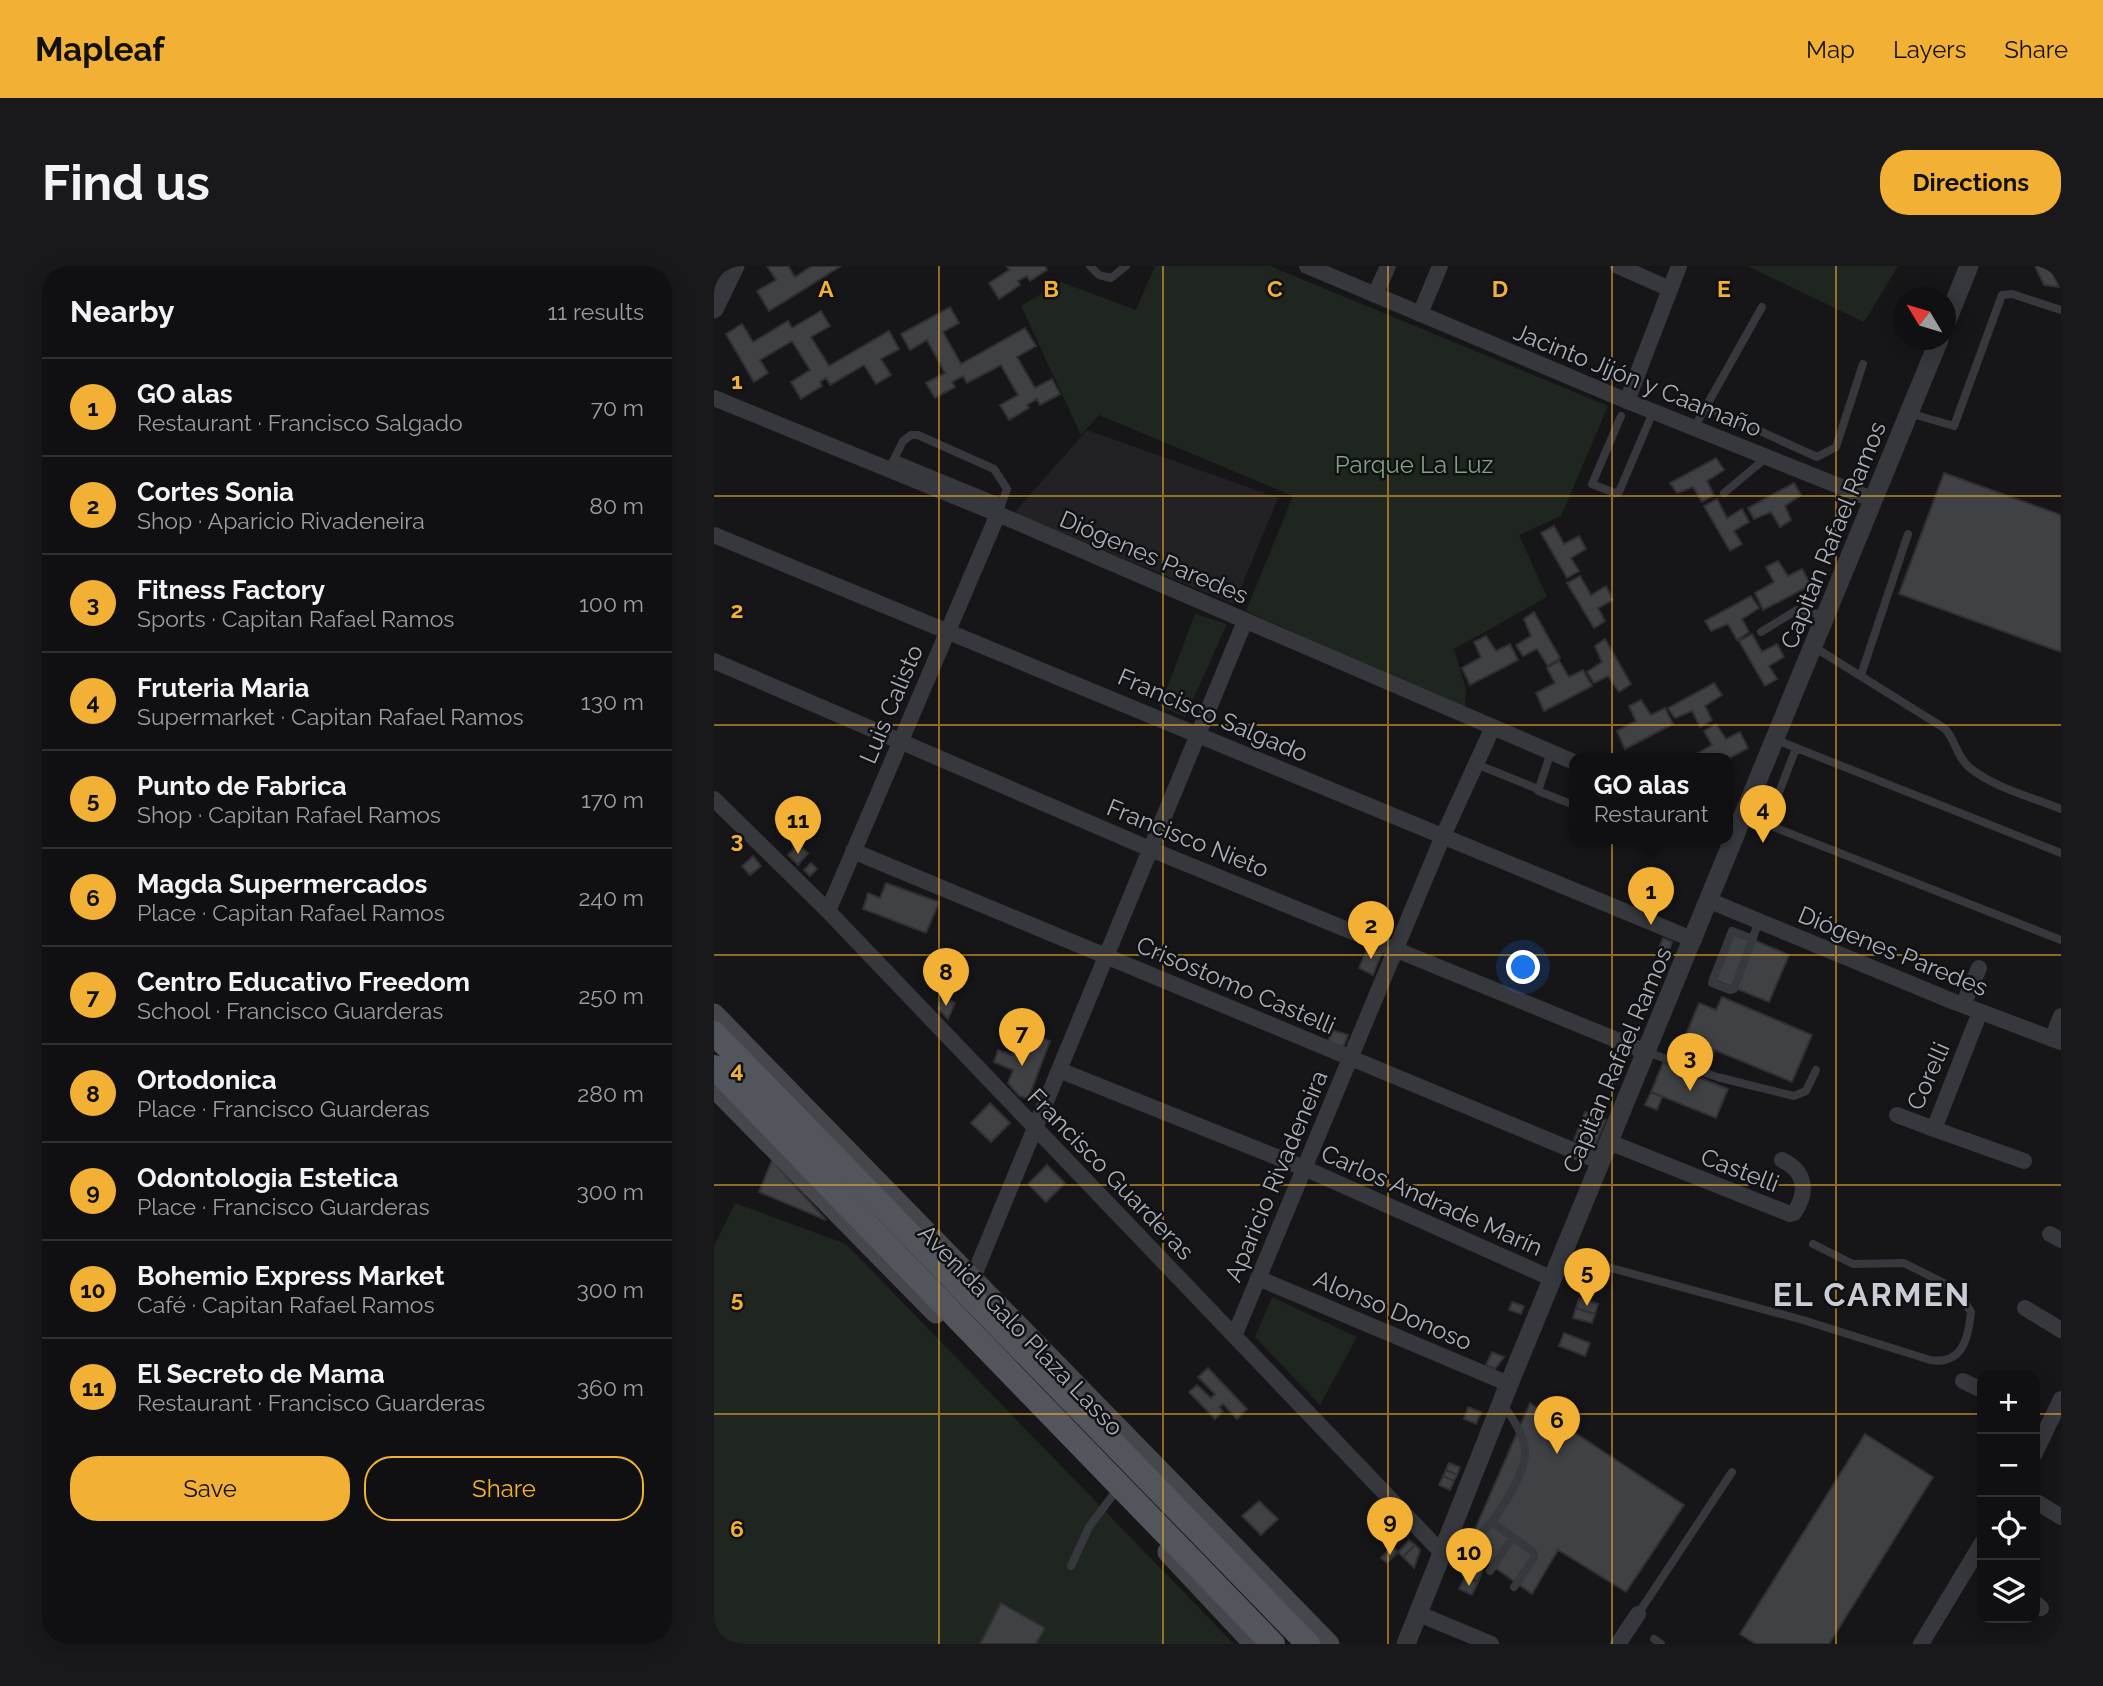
<!DOCTYPE html>
<meta charset="utf-8">
<style>
body{margin:0;font-family:Raleway,sans-serif;background:#19191b;color:#f1f3f6}
.controls{position:absolute;right:21px;bottom:21px;display:grid;overflow:hidden;border-radius:14px;box-shadow:0 4px 18px #0003}
.controls button{width:63px;height:63px;display:grid;place-items:center;padding:0;border:0;border-bottom:2px solid #303032;background:#101012;color:#f1f3f6;font:35px sans-serif}
.compass{position:absolute;left:1179px;top:21px;width:63px;height:63px;border-radius:50%;background:#101012;box-shadow:0 4px 18px #0003;rotate:308deg}
.you{position:absolute;left:810px;top:702px;width:24px;height:24px;margin:-18px;border:5px solid #fff;border-radius:50%;background:#1a73e8;box-shadow:0 0 0 10px #1a73e833}
.badge{display:grid;place-items:center;width:46px;height:46px;border-radius:50%;background:#f2b134;color:#111;font-size:23px;font-weight:700}
.pin{position:absolute;translate:-50% -58px;filter:drop-shadow(0 2px 4px #0008)}
.pin::after{content:'';position:absolute;top:37px;width:24px;height:21px;background:inherit;clip-path:polygon(0 0,100% 0,50% 100%)}
.popup{position:absolute;left:855px;top:487px;width:164px;height:91px;box-sizing:border-box;display:grid;place-content:center;border-radius:14px;background:#101012;filter:drop-shadow(0 2px 5px #0005);font-size:23px;white-space:nowrap;color:#9c9d9f}
.popup b{font-size:26px;color:#f1f3f6}
.popup::after{content:'';position:absolute;left:50%;top:100%;margin-left:-14px;border:14px solid transparent;border-top-color:#101012}
.list{margin:0;padding:0;list-style:none}
h2{display:flex;justify-content:space-between;align-items:center;height:91px;margin:0;padding:0 28px;font-size:30px}
h2 small{font-size:23px;font-weight:400;color:#9c9d9f}
.list li{display:grid;grid-template-columns:46px 1fr auto;gap:21px;align-items:center;box-sizing:border-box;height:98px;padding:0 28px;border-top:2px solid #303032}
.list b{display:block;font-size:26px;white-space:nowrap}
.list p{margin:0;font-size:23px;white-space:nowrap;color:#9c9d9f}
.list em{font-size:23px;font-style:normal;color:#9c9d9f}
.actions{display:flex;gap:14px;padding:21px 28px}
.actions a{flex:1;padding:16px 0;border:2px solid #f2b134;border-radius:28px;text-align:center;font-size:24px;color:#f2b134}
.actions .main{background:#f2b134;color:#111}
.icon{flex:none;width:38px;height:38px;fill:none;stroke:currentColor;stroke-width:2;stroke-linecap:round;stroke-linejoin:round}
.map{position:relative;flex:none;width:1347px;height:1378px;overflow:hidden;border-radius:28px}
header{display:flex;align-items:center;gap:42px;box-sizing:border-box;height:98px;padding:0 35px;background:#f2b134;color:#111}
header strong{font-size:33px}
nav{display:flex;gap:38px;margin-inline-start:auto;font-size:24px}
.intro{display:flex;align-items:center;justify-content:space-between;box-sizing:border-box;height:168px;padding:0 42px}
h1{margin:0;font-size:49px}
.button{padding:18px 32px;border-radius:28px;background:#f2b134;color:#111;font-size:24px;font-weight:700}
main{display:flex;gap:42px;padding:0 42px}
aside{flex:1;background:#101012;border-radius:28px;box-shadow:0 4px 18px #0003}
.map>svg:first-child{display:block}
.built{fill:#222225}
.green{fill:#1e261f}
.building{fill:#404145;stroke:#303034;stroke-width:2}
.lines{fill:none;stroke-linecap:round;stroke-linejoin:round}
.service{stroke:#37383d;stroke-width:8}
.minor{stroke:#37383d;stroke-width:16}
.tertiary{stroke:#37383d;stroke-width:19}
.secondary{stroke:#45474d;stroke-width:21}
.primary{stroke:#53555c;stroke-width:24}
.grid{fill:none;stroke:#f2b134;stroke-width:2;stroke-opacity:0.55}
.labels{text-anchor:middle;dominant-baseline:central;stroke-width:5;stroke-linejoin:round;paint-order:stroke}
.street-label{font-size:24px;fill:#a8adb8;stroke:#111113}
.park-label{font-size:24px;fill:#7fa381;stroke:#111113}
.district-label{font-size:32px;font-weight:bold;letter-spacing:2px;fill:#c9ccd4;stroke:#111113}
.grid-label{font-size:23px;text-anchor:middle;font-weight:bold;fill:#f2b134;stroke:#111113;stroke-width:5;stroke-linejoin:round;paint-order:stroke}
</style>
<header>
<strong>Mapleaf</strong>
<nav><a>Map</a><a>Layers</a><a>Share</a></nav>
</header>
<div class="intro"><h1>Find us</h1><a class="button">Directions</a></div>
<main>
<aside>
<h2>Nearby<small>11 results</small></h2>
<ul class="list">
<li><span class="badge">1</span><div><b>GO alas</b><p>Restaurant · Francisco Salgado</p></div><em>70 m</em></li>
<li><span class="badge">2</span><div><b>Cortes Sonia</b><p>Shop · Aparicio Rivadeneira</p></div><em>80 m</em></li>
<li><span class="badge">3</span><div><b>Fitness Factory</b><p>Sports · Capitan Rafael Ramos</p></div><em>100 m</em></li>
<li><span class="badge">4</span><div><b>Fruteria Maria</b><p>Supermarket · Capitan Rafael Ramos</p></div><em>130 m</em></li>
<li><span class="badge">5</span><div><b>Punto de Fabrica</b><p>Shop · Capitan Rafael Ramos</p></div><em>170 m</em></li>
<li><span class="badge">6</span><div><b>Magda Supermercados</b><p>Place · Capitan Rafael Ramos</p></div><em>240 m</em></li>
<li><span class="badge">7</span><div><b>Centro Educativo Freedom</b><p>School · Francisco Guarderas</p></div><em>250 m</em></li>
<li><span class="badge">8</span><div><b>Ortodonica</b><p>Place · Francisco Guarderas</p></div><em>280 m</em></li>
<li><span class="badge">9</span><div><b>Odontologia Estetica</b><p>Place · Francisco Guarderas</p></div><em>300 m</em></li>
<li><span class="badge">10</span><div><b>Bohemio Express Market</b><p>Café · Capitan Rafael Ramos</p></div><em>300 m</em></li>
<li><span class="badge">11</span><div><b>El Secreto de Mama</b><p>Restaurant · Francisco Guarderas</p></div><em>360 m</em></li>
</ul>
<div class="actions"><a class="main">Save</a><a>Share</a></div>
</aside>
<div class="map">
<svg width="1347" height="1378" viewBox="0 0 1347 1378">
<rect width="100%" height="100%" fill="#161618"/>
<!-- built -->
<path class="built" d="M373,164L564,232L520,338L300,247Z"/>
<!-- green -->
<path class="green" d="M441,0H556L894,140L847,250L805,269L833,331L740,383L752,423L751,444L532,345L579,230L385,149L367,169L307,40L347,16L422,44Z
M1033,0H1184L1150,56Z
M481,348L513,358L471,451L446,440Z
M21,937L132,978L520,1378H0V980Z
M558,1031L643,1071L606,1139L541,1071Z"/>
<!-- building -->
<path class="building" d="M53,0H74L81,11L98,0H127L55,45L43,25L62,14Z
M293,0H331L333,4L316,15L313,10L304,15L306,19L285,33L275,17L295,4Z
M1321,0H1335L1345,21L1330,19Z
M236,41L245,57L229,66L247,98L311,62L322,80L303,91L321,122L338,113L346,128L326,139L323,133L313,139L315,142L295,154L286,139L304,129L287,99L253,117L249,110L238,116L241,121L221,132L212,117L231,107L213,74L196,84L187,68Z
M107,45L116,60L97,71L115,100L175,65L185,83L167,93L177,109L162,118L150,99L116,119L112,112L106,116L108,120L87,133L77,116L96,104L78,75L46,94L54,107L40,116L12,68L28,58L39,76L74,55L78,62Z
M1002,192L1010,204L993,215L1000,229L988,236L979,221L963,227L956,217Z
M1230,207L1347,249V386L1185,328Z
M1080,217L1087,229L1071,240L1077,254L1066,261L1057,246L1040,253L1034,242Z
M1003,233L1013,252L1028,243L1035,256L1020,265L1028,278L1016,285L990,240Z
M840,260L850,278L865,270L872,283L857,292L865,305L853,312L827,267Z
M1064,295L1074,310L1088,303L1097,319L1049,344L1041,327L1060,316L1052,301Z
M866,310L877,329L892,320L899,334L884,342L891,355L880,362L853,317Z
M1037,330L1045,342L1028,353L1035,366L1023,374L1014,358L997,365L991,355Z
M820,346L846,392L834,400L823,383L809,390L802,379L817,370L810,353Z
M1038,368L1048,386L1063,378L1070,391L1055,400L1063,413L1051,420L1025,375Z
M772,370L782,385L796,378L804,394L756,419L748,402L767,391L760,376Z
M891,373L917,418L905,426L894,410L880,417L873,406L888,396L881,380Z
M845,395L855,411L869,404L878,420L830,445L822,427L841,417L833,402Z
M1000,417L1008,429L991,440L998,454L986,461L978,445L961,452L954,442Z
M927,434L937,449L951,442L959,458L911,483L903,465L922,455L915,440Z
M1002,458L1012,473L1026,466L1034,482L1014,493H980L979,490L998,479L990,465Z
M84,578L94,587L84,599L74,589Z
M39,590L47,600L36,609L28,600Z
M97,597L103,603L96,610L90,604Z
M172,617L225,636L212,667L149,643L154,627L166,632Z
M1016,664L1075,689L1055,736L996,712Z
M949,672L958,676L955,686L945,682Z
M655,678L669,684L659,709L645,702Z
M228,731L241,737L234,753L224,743Z
M1008,731L1098,769L1078,816L1001,784L996,796L966,783L985,737L1002,744Z
M307,764L336,775L314,833L305,830L294,817L299,804L280,796L284,784L298,789Z
M618,764L634,769L629,782L614,776Z
M949,797L1014,823L1002,852L937,826Z
M937,826L948,831L943,844L931,839Z
M276,837L296,857L277,876L257,857Z
M871,846L892,854L880,882L860,874Z
M58,894L112,954L45,926Z
M333,899L351,917L332,936L314,918Z
M865,1032L884,1038L881,1048L862,1042Z
M798,1036L810,1040L807,1048L795,1044Z
M862,1042L881,1048L878,1057L859,1052Z
M850,1067L876,1077L871,1090L845,1080Z
M778,1086L790,1091L781,1103L772,1099Z
M494,1102L533,1143L523,1153L509,1138L505,1141L509,1145L501,1153L475,1126L483,1119L497,1132L501,1128L484,1111Z
M816,1137L970,1239L912,1326L844,1284L818,1328L753,1282Z
M754,1141L767,1146L762,1158L750,1153Z
M1151,1168L1219,1211L1115,1378H1042L1026,1368Z
M735,1197L746,1201L743,1209L732,1204Z
M732,1204L743,1209L740,1215L729,1210Z
M729,1210L740,1215L736,1224L725,1219Z
M545,1235L564,1253L547,1269L528,1250Z
M695,1274L701,1279L689,1291L684,1286Z
M701,1279L706,1284L700,1302L689,1291Z
M678,1280L684,1286L673,1297L667,1292Z
M755,1298L769,1304L764,1316L751,1311Z
M751,1311L764,1316L758,1329L745,1323Z
M287,1337L331,1362L322,1378H266Z"/>
<g class="lines">
<!-- service -->
<path class="service" d="M376,0L385,9L397,12L412,0
M991,140L1103,191L1122,181L1149,98
M1195,147L1240,160L1288,29L1298,28L1347,44
M907,150L878,218L901,227L905,226L939,146
M980,162L1048,41
M181,193L288,237
M175,203L189,175L197,169H204L280,203L293,223L284,248
M1010,227L1053,191
M1047,366L1083,344L1110,349
M1100,381L1230,462C1242,473 1242,491 1256,502C1281,522 1318,531 1347,543
M1147,409L1194,268
M1060,473L1347,587
M837,486L824,525L860,539
M762,498L824,523
M1029,549L1347,674
M1053,558L1082,482
M1039,673L1018,665L998,717L1016,724L1020,723L1045,655
M933,786L1003,811L1080,830L1092,825L1102,804
M849,989L1089,1054L1216,1094C1248,1099 1254,1074 1257,1046L1248,1032L1230,1017L1190,997L1139,998L1099,978
M778,1256L819,1286L820,1292L800,1321
M731,1287C741,1282 752,1278 761,1272C780,1258 813,1208 811,1183C809,1167 799,1153 790,1140
M357,1300L375,1261L399,1229
M776,1305L798,1272
M924,1348L1018,1206
M940,1373L947,1378"/>
<!-- minor -->
<path class="minor" d="M593,0L913,135L1160,234
M904,0L956,23
M661,29L674,0
M706,48L726,0
M0,132L284,248L860,496
M913,135L965,0
M0,269L980,674
M0,395L436,583L932,786
M0,533L114,645L729,1288
M139,585L887,896
M994,634L1238,735L1347,776
M114,645L284,248
M1249,739L1265,702
M1338,773L1347,750
M345,804L590,902L839,1013
M1183,849L1220,863L1266,746
M1220,863L1310,895
M895,876L1076,948L1080,947C1095,925 1091,905 1068,894
M1336,968L1347,974
M544,1012L795,1118
M258,1014L531,355
M1311,1042L1347,1064
M521,1068L729,570L779,461
M1249,1115L1268,1124
M1321,1187L1347,1133
M1321,1235L1347,1251
M1321,1337L1327,1342
M705,1348L777,1378
M904,1378L924,1348
M1207,1378L1268,1277"/>
<!-- tertiary -->
<path class="tertiary" d="M0,43L21,0
M1232,57L1255,0
M692,1378L795,1118L1225,74"/>
<!-- secondary -->
<path class="secondary" d="M0,748L615,1378
M0,821L222,1047
M454,1286L540,1378"/>
<!-- primary -->
<path class="primary" d="M0,767L594,1378
M0,801L559,1378"/>
</g>
<!-- grid -->
<path class="grid" d="M225,0V1378M449,0V1378M674,0V1378M898,0V1378M1122,0V1378M0,230H1347M0,459H1347M0,689H1347M0,919H1347M0,1148H1268M1321,1148H1347"/>
<g class="labels">
<!-- street labels -->
<g class="street-label">
<text transform="translate(924 114) rotate(22)">Jacinto Jijón y Caamaño</text>
<text transform="translate(1119 269) rotate(-68)">Capitan Rafael Ramos</text>
<text transform="translate(440 291) rotate(23)">Diógenes Paredes</text>
<text transform="translate(177 438) rotate(-67)">Luis Calisto</text>
<text transform="translate(499 449) rotate(23)">Francisco Salgado</text>
<text transform="translate(474 572) rotate(22)">Francisco Nieto</text>
<text transform="translate(1179 685) rotate(22)">Diógenes Paredes</text>
<text transform="translate(522 719) rotate(23)">Crisostomo Castelli</text>
<text transform="translate(903 794) rotate(-67)">Capitan Rafael Ramos</text>
<text transform="translate(1214 810) rotate(-66)">Corelli</text>
<text transform="translate(1026 904) rotate(21)">Castelli</text>
<text transform="translate(397 908) rotate(46)">Francisco Guarderas</text>
<text transform="translate(562 910) rotate(-67)">Aparicio Rivadeneira</text>
<text transform="translate(718 934) rotate(24)">Carlos Andrade Marín</text>
<text transform="translate(679 1044) rotate(23)">Alonso Donoso</text>
<text transform="translate(307 1064) rotate(46)">Avenida Galo Plaza Lasso</text>
</g>
<!-- park labels -->
<g class="park-label">
<text x="700" y="198">Parque La Luz</text>
</g>
<!-- district labels -->
<g class="district-label">
<text x="1158" y="1028">EL CARMEN</text>
</g>
</g>
<g class="grid-label">
<text x="112" y="31">A</text>
<text x="337" y="31">B</text>
<text x="561" y="31">C</text>
<text x="786" y="31">D</text>
<text x="1010" y="31">E</text>
<text x="23" y="123">1</text>
<text x="23" y="352">2</text>
<text x="23" y="582">3</text>
<text x="23" y="812">4</text>
<text x="23" y="1041">5</text>
<text x="23" y="1271">6</text>
</g>
</svg>
<div class="controls">
<button>+</button>
<button>−</button>
<button><svg class="icon" aria-label="locate" viewBox="0 0 24 24"><circle cx="12" cy="12" r="6"/><path d="M12 2v4M12 18v4M2 12h4M18 12h4"/></svg></button>
<button><svg class="icon" aria-label="layers" viewBox="0 0 24 24"><path d="M12 4l9 5-9 5-9-5zM3 14l9 5 9-5"/></svg></button>
</div>
<svg class="compass" viewBox="-18 -18 36 36"><path d="M0-13l5 13h-10z" fill="#e53935"/><path d="M0 13l5-13h-10z" fill="#9c9d9f"/></svg>
<div class="you"></div>
<div class="pin badge" style="left:937px;top:659px">1</div>
<div class="popup"><b>GO alas</b>Restaurant</div>
<div class="pin badge" style="left:657px;top:693px">2</div>
<div class="pin badge" style="left:976px;top:825px">3</div>
<div class="pin badge" style="left:1049px;top:577px">4</div>
<div class="pin badge" style="left:873px;top:1040px">5</div>
<div class="pin badge" style="left:843px;top:1188px">6</div>
<div class="pin badge" style="left:308px;top:800px">7</div>
<div class="pin badge" style="left:232px;top:740px">8</div>
<div class="pin badge" style="left:676px;top:1289px">9</div>
<div class="pin badge" style="left:755px;top:1320px">10</div>
<div class="pin badge" style="left:84px;top:588px">11</div>
</div>
</main>
